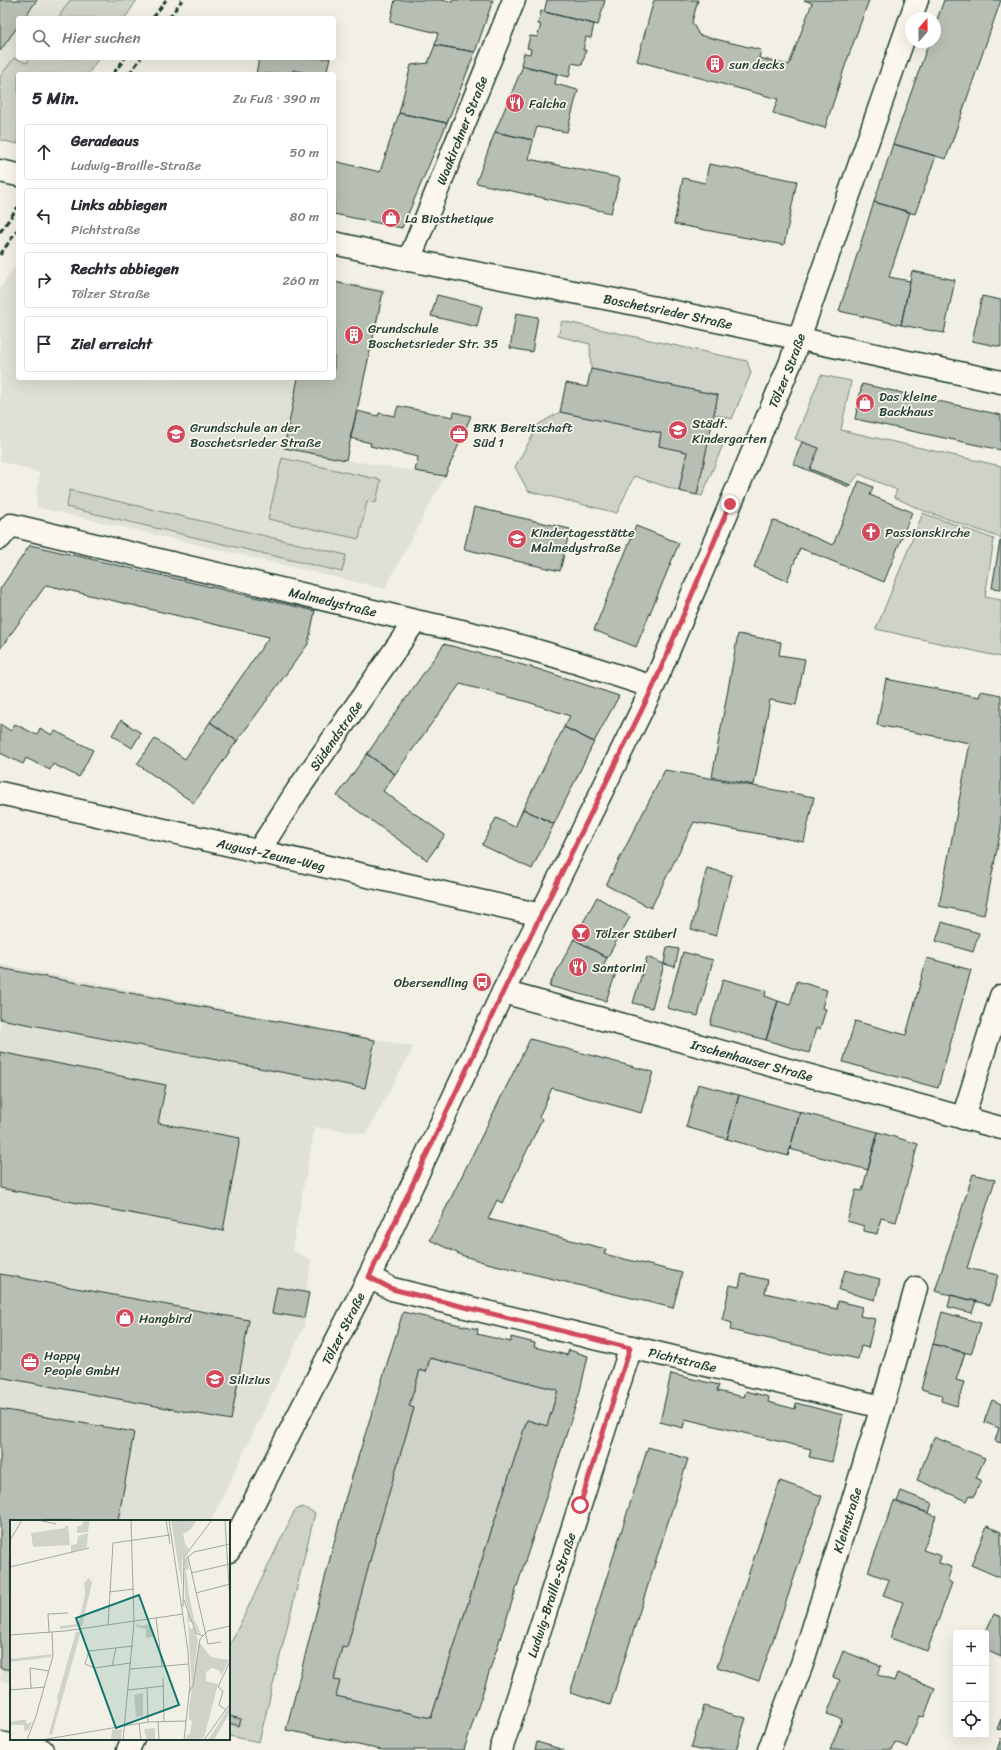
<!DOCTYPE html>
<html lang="de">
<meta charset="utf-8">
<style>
body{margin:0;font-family:Sriracha,sans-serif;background:#f7f7f7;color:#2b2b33}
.controls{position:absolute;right:12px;bottom:12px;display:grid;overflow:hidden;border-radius:4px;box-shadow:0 4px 16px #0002}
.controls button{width:36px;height:36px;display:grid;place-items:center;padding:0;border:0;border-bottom:1px solid #e1e1e2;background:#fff;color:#2b2b33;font:20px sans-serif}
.compass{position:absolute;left:905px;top:12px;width:36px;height:36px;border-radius:50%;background:#fff;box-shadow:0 4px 16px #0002;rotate:20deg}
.stop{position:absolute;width:12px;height:12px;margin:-9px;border:3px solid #d1495b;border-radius:50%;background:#fff}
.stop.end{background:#d1495b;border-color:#fff;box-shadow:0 1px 4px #0008}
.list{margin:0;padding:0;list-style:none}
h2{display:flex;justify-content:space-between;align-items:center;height:52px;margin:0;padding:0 16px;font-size:17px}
h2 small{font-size:13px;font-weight:400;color:#7c7c81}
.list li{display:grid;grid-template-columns:26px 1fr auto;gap:12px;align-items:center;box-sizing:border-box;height:56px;margin:0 8px 8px;padding:0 8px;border:1px solid #e1e1e2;border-radius:4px}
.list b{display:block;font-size:15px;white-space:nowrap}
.list p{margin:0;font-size:13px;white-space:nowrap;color:#7c7c81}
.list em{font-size:13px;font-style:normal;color:#7c7c81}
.icon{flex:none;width:22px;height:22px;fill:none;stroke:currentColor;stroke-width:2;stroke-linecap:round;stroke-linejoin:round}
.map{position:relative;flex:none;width:1001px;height:1750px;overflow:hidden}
.search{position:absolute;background:#fff;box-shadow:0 4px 16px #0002;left:16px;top:16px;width:320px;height:44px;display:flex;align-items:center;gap:10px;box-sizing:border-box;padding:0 14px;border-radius:4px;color:#7c7c81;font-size:15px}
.panel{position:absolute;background:#fff;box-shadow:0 4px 16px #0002;left:16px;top:72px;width:320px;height:308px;border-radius:4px}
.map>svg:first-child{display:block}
.built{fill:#e0e1d6}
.green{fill:#cfd2c8;stroke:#77887e}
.building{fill:#b7beb3;stroke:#1f3d34;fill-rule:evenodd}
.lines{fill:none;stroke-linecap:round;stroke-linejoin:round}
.minor-casing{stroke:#1f3d34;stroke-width:25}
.major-casing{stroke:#1f3d34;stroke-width:25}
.minor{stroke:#fbf7ec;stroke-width:22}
.major{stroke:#fbf7ec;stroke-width:22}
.rail{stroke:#1f3d34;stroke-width:3;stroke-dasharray:6 3;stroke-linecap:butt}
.route{stroke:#d1495b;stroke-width:5}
.labels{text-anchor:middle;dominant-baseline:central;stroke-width:3.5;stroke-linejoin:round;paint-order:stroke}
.poi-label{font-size:13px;fill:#1f3d34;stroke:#fbf7ec;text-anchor:start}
.street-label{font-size:13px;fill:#1f3d34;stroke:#fbf7ec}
.inset-road{fill:none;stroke:#9ea89e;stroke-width:1}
.view{fill:#0f766e;fill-opacity:0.15;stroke:#0f766e;stroke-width:2}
.inset-edge{fill:none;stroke:#1f3d34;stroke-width:2}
</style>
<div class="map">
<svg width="1001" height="1750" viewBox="0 0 1001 1750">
<rect width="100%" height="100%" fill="#f2f0e5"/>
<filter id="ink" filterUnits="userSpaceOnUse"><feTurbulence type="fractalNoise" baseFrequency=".025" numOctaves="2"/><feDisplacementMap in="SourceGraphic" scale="8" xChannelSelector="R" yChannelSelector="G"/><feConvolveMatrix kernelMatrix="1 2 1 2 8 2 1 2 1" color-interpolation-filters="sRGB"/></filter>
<g filter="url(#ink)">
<!-- built -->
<path class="built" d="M0,0H70L58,18H18V58H30L0,103Z
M18,262V378H334V280L385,290L346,460L445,476L385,589L36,507L39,473L0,461V288Z
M0,964L414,1047L366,1134L315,1127L292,1250L312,1260L306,1291L309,1292L304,1327L211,1521H11V1683L0,1681Z"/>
<!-- green -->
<path class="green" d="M70,0H137L125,18H58Z
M14,58L27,63L30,58H99L88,74H18V144L0,140V77Z
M562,321L747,361L751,373L732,419L714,414L718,395L591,369L590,344L558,336Z
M821,375L851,381L841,430L1001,466V538L919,509L894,497L897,490L859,474L850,485L810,469L818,448L795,439Z
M560,412L661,433L659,446L687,452L679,491L634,476L617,513L528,491L515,467L539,424Z
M709,437L724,442L702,496L697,495Z
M282,458L381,480L376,503L367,501L359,539L268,519Z
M70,490L346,555L342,572L66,507Z
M923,513L994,539L985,597L1001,600V657L876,629Z
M430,1358L558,1390L547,1426L527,1420L431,1718L336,1696L334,1680L342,1647L414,1408L409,1406L420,1370L426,1372Z
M303,1507L315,1513L259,1742L229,1736V1647L295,1510Z"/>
<!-- building -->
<path class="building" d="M0,0H37L24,18H18V26L0,51Z
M395,0H441L452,2L453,0H493L475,52L435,45L438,33L390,22Z
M547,0H605L598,25L544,12Z
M654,0H698L692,22L699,35L761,50L759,58L789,65L812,3L804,0H869L846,63L825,128L773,113L778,99L637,61Z
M944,0H1001L946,159L893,144L929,42H935V25Z
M541,11L594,24L591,38L586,37L583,50H586L582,65L572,63L569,77L521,65L524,53L530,54L531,49L527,48L530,36L537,37L541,25L538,24Z
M435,45L475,52L447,123L399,113L411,65L428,63Z
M259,58L278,60V58H330L326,74H312L293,70L292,74H256Z
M523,66L557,74L555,84L578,90L567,132L537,127L533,140L495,132Z
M399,113L447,123L402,228L334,214V161L380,172Z
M495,132L533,140L529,159L620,178L611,213L476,183Z
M893,144L936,156L915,214L874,202Z
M709,164L797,181L784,245L674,224L683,178L705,183Z
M874,202L910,212L889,277L910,281L901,325L839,311Z
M912,271L955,280L944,333L901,325Z
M334,282L383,292L346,460L284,448L298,378H334Z
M437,295L482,306L477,327L431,316Z
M982,296L1001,300V347L972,341Z
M516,313L538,317L532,352L510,348Z
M591,369L718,395L697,495L679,491L687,452L659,446L661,433L560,412L566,383L587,387Z
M862,384L1001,415V450L855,419Z
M398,406L453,417L454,412L471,416L445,476L415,471L418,457L370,446L371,443L350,438L357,411L378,416L379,413L395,416Z
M802,442L819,448L810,469L850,485L849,487L793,464Z
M859,481L873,487L870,495L912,512L884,582L800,548L787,581L754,567L773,520L833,545Z
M474,507L570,529L560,571L464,549Z
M636,526L679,543L636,647L594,630Z
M1000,541H1001V589L992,588Z
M30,545L315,611L308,644L237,741L210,722L269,637L46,585L0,649V589Z
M738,634L781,642L779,655L805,659L796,705L770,700L754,785L712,777Z
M444,644L538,669L619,696L594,742L564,727L570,716L528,702L460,684L395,774L367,754Z
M886,679L979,697L981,691L1001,695V829L984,915L939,906L970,743L877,725Z
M121,720L141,733L132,748L112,735Z
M210,722L237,741L194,803L137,764L155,739L185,759Z
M0,724L11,731L15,724L37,735L40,728L52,735L55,731L93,750L79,777L53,764L50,770L26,758L23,764L0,753Z
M564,727L594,742L554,824L523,809Z
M367,754L395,774L383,791L445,835L427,860L337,796Z
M665,770L814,797L804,842L694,822L651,908L606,885Z
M523,809L554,824L532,869L482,845L496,818L515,827Z
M707,868L732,875L716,936L691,929Z
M597,897L630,917L607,958L574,939Z
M942,922L979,933L973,952L936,941Z
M574,939L607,958L603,966L617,970L606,1001L549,986Z
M667,947L679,949L675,967L664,964Z
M683,952L713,960L698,1016L667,1008Z
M647,957L664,964L652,1008L633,1003Z
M927,958L971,970L938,1088L843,1062L855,1021L906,1035Z
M0,968L375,1040L365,1088L0,1019Z
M723,979L766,991L765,996L778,1001L766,1040L710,1025Z
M797,981L827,990L822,1008L826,1009L820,1029L816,1028L809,1053L766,1040L778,1001L790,1005Z
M530,1039L653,1072L641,1113L552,1088L539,1117L542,1119L502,1203L497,1200L488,1219L606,1249L604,1254L682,1273L673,1308L483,1262L461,1255L430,1240Z
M0,1052L166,1085L158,1123L240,1138L223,1231L0,1188Z
M698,1084L739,1095L727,1139L686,1127Z
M739,1095L800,1112L788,1156L727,1139Z
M800,1112L878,1132L868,1170L790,1149Z
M878,1132L918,1144L896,1222L881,1218L877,1234L864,1231V1226L847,1221L856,1190L862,1191Z
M973,1174L995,1180L967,1268L998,1275L990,1305L935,1291Z
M845,1270L880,1279L875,1300L839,1290Z
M0,1274L249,1320L231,1420L0,1377Z
M742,1274L768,1280L765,1293L837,1309L838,1301L862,1307L860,1316L875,1319L868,1348L861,1346L858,1359L730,1330L732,1323L722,1320L730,1285L739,1287Z
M277,1287L309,1293L304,1318L272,1313Z
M951,1295L976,1301L972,1313L948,1307Z
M403,1312L478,1329L477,1334L511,1342V1337L535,1343L534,1347L567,1355L569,1350L588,1356L579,1395L464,1750H382L286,1730L346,1496ZM430,1358L558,1390L547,1426L527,1420L431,1718L336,1696L340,1681L334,1680L342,1647L347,1648L379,1527L414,1408L409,1406L420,1370L426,1372Z
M942,1312L981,1323L971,1354L933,1344Z
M933,1344L965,1353L956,1380L964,1382L957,1406L941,1401L942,1395L921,1389Z
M671,1374L719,1385L717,1391L744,1397L746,1391L769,1397L768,1402L795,1409L796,1403L843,1415L832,1462L809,1457L811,1449L685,1419L683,1428L660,1422Z
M992,1400L1001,1404V1443L995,1441L999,1428L984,1422Z
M0,1409L134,1432L118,1521H11V1670L0,1668Z
M934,1437L985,1458L976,1478L981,1480L974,1497L970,1495L967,1501L917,1480Z
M648,1447L688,1459L610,1705L570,1693Z
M780,1481L822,1496L759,1681L717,1667Z
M901,1491L932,1503L929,1513L897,1502Z
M894,1501L936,1516L923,1550L941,1556L939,1563L952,1567L947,1581L952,1583L927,1651L890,1638L903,1602L883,1595L889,1580L868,1572Z
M987,1526L1001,1532V1578L971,1565Z
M994,1614L1001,1617V1657L986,1650L985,1633Z
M843,1651L881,1666L878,1675L894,1681L897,1673L935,1688L924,1717L919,1716L907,1747L895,1742L892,1750H830L842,1719L827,1714L840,1680L833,1677Z
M704,1706L746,1718L736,1750H699L691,1748Z
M229,1716L241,1719L239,1726L229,1723Z
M1001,1719V1730L997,1729Z
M1001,1738V1750H997Z
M537,1742L564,1750H535Z"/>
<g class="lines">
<defs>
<g id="minor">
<path id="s1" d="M409,260L514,0"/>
<path id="s2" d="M0,538L11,525L415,621C498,637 573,661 653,687"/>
<path id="s3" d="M0,793L541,915"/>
<path id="s4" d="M258,852L297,791L415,621"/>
<path id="s5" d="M503,992L1001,1128"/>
<path d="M963,1118L1001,996"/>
<path id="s6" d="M369,1277L392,1289L631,1347L882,1407"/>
<path id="s7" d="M229,1551L369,1277L503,992L653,687L790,364L917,0"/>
<path d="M0,1743L42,1750"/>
<path d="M128,1750L133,1739"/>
<path id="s8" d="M501,1750L631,1347"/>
<path id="s9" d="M769,1750L802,1664L882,1407L916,1288"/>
</g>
<g id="major">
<path d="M0,171L18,175"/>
<path id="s10" d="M334,243L409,260L661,309L1001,382"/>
</g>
</defs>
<!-- minor casing -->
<use href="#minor" class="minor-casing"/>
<!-- major casing -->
<use href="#major" class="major-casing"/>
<!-- minor -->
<use href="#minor" class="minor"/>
<!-- major -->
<use href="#major" class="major"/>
<!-- rail -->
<path class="rail" d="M153,18L166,0
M169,18L182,0
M113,74L125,58
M129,74L141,58
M0,232L18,207
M0,255L18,229"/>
</g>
</g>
<g class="lines" filter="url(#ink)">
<!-- route -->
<path class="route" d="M580,1505L630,1348L392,1289L369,1277L503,992L653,687L730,504"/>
</g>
<!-- icons -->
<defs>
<symbol id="building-disc" viewBox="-11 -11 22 22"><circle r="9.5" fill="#d1495b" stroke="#fbf7ec"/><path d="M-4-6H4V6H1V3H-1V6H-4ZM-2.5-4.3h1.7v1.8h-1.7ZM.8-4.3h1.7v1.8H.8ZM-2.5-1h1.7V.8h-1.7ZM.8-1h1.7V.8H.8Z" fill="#fff"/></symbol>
<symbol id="restaurant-disc" viewBox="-11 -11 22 22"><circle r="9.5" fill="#d1495b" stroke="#fbf7ec"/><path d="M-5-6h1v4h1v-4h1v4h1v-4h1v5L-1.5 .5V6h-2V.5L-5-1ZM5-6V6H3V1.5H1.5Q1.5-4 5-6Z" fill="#fff"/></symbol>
<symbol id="shop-disc" viewBox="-11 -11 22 22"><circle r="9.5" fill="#d1495b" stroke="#fbf7ec"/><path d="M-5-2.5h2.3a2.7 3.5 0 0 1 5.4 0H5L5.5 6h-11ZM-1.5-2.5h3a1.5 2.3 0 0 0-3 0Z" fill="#fff"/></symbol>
<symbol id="school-disc" viewBox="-11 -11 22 22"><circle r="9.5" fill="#d1495b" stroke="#fbf7ec"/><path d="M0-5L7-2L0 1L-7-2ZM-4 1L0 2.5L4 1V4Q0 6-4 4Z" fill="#fff"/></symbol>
<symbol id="office-disc" viewBox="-11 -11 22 22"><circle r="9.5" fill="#d1495b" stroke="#fbf7ec"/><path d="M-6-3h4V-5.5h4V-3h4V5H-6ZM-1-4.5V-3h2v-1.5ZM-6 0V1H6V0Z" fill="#fff"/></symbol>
<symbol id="church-disc" viewBox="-11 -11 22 22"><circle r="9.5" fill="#d1495b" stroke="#fbf7ec"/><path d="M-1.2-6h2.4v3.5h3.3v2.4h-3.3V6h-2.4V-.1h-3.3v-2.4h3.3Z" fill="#fff"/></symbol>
<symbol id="bar-disc" viewBox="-11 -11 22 22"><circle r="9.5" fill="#d1495b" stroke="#fbf7ec"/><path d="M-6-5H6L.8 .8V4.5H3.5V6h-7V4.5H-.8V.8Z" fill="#fff"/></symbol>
<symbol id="bus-disc" viewBox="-11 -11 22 22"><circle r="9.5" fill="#d1495b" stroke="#fbf7ec"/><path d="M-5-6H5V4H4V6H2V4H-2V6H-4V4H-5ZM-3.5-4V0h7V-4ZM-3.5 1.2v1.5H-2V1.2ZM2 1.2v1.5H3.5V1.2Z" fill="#fff"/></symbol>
</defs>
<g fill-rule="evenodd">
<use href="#building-disc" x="704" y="53" width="22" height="22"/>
<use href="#restaurant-disc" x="504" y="92" width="22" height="22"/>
<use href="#shop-disc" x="380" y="207" width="22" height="22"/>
<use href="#building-disc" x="343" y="324" width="22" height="22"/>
<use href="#shop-disc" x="854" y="392" width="22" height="22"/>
<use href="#school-disc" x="667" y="419" width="22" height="22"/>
<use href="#school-disc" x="165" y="423" width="22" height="22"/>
<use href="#office-disc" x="448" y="423" width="22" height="22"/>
<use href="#church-disc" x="860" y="521" width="22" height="22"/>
<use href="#school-disc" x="506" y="528" width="22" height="22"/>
<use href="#bar-disc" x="570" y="922" width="22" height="22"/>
<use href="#restaurant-disc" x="567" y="956" width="22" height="22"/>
<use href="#bus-disc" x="471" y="971" width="22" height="22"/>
<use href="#shop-disc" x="114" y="1307" width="22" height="22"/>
<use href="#office-disc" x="19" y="1351" width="22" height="22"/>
<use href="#school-disc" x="204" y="1368" width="22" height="22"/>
</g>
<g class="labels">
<!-- poi labels -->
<g class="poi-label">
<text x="729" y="64">sun decks</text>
<text x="529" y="103">Falcha</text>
<text x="405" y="218">La Biosthetique</text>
<text x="368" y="328">Grundschule<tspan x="368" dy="15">Boschetsrieder Str. 35</tspan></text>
<text x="879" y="396">Das kleine<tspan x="879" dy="15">Backhaus</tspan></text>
<text x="692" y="423">Städt.<tspan x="692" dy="15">Kindergarten</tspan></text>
<text x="190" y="427">Grundschule an der<tspan x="190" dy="15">Boschetsrieder Straße</tspan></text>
<text x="473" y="427">BRK Bereitschaft<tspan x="473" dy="15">Süd 1</tspan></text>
<text x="531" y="532">Kindertagesstätte<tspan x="531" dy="15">Malmedystraße</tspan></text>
<text x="885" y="532">Passionskirche</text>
<text x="595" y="933">Tölzer Stüberl</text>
<text x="592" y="967">Santorini</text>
<text x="468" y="982" text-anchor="end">Obersendling</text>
<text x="139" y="1318">Hangbird</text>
<text x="44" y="1355">Happy<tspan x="44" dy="15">People GmbH</tspan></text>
<text x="229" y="1379">Silizius</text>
</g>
<!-- street labels -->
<g class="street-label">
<text stroke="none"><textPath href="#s1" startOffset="140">Waakirchner Straße</textPath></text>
<text stroke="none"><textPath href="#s10" startOffset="341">Boschetsrieder Straße</textPath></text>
<text stroke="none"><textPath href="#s7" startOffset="1306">Tölzer Straße</textPath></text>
<text stroke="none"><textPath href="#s2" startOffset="348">Malmedystraße</textPath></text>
<text stroke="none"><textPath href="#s4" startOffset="140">Südendstraße</textPath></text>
<text stroke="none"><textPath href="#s3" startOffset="278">August-Zeune-Weg</textPath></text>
<text stroke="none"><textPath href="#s5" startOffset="258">Irschenhauser Straße</textPath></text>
<text stroke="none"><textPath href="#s7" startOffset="250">Tölzer Straße</textPath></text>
<text stroke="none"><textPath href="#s6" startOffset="325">Pichtstraße</textPath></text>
<text stroke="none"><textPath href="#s9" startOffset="243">Kleinstraße</textPath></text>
<text stroke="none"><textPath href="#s8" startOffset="163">Ludwig-Braille-Straße</textPath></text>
</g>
</g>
<!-- overview -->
<g transform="translate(10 1520)">
<rect width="220" height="220" fill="#f2f0e5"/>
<path d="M74,0H80L78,12L67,13V6H71ZM161,0H187L180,10L173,14L175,24L179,29L172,39V67ZM55,6H58L60,25L23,27L21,13L55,8ZM78,13L77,27L61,32V25L67,24L68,16ZM178,34L179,49L176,50L179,75L184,99L191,114L186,111L175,79L174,40ZM79,58L81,62L83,58L72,106L50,109V106L67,104L69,101L75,74L74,63ZM177,90L182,101L178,102L180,109L184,108L188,120L182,166ZM128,102L129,106L141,104V108L145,107L141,109L146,116L136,118V109L126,107ZM71,111L42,215L39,214L48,181L47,178L66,112ZM189,122L201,137L219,140L211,156L210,151L202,148L196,152V161L208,164L194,218L176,220L177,215L180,214L182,201L179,200V187ZM42,134L41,137L0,142V139ZM133,173V196L126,197L124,175ZM220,186V192L204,220H198ZM11,200H16L17,204L22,202L19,210L14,211V205H0V202ZM145,208V220H137L134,209ZM112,209L111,220H101L102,210Z" fill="#cfd2c8"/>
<path class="inset-road" d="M28,0L46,4M156,0L160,24M159,0L178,131L180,165L174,220M215,0L220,82M0,20L12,0M0,47L79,28M181,53L220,44M99,72L124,69M186,73L220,64M174,80L186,113L193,116M173,87L174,37L202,0M146,98L152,146M98,105L103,23L160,15M39,113L38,94L58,93M0,115L55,111L173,94M211,122L198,124L178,37L184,32L220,24M121,143L84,148L75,144L79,131L123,126M102,146L106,128M120,149L179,144M153,158L154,201M21,168L20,148L39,151M137,168L138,202M0,170L35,167M118,170L154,166M179,173L183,165L190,119L198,111L220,106M216,190L209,185L213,171L208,167L220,141M148,201L149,220M129,203L131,220M17,220L26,196L43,136L42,112M31,220L138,202L176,201M113,220L124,103L121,0M194,220L220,184"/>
<path class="view" d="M129,75L169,185L106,208L66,98Z"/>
<rect width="220" height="220" class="inset-edge"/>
</g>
</svg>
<div class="controls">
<button>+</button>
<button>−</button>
<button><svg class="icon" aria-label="locate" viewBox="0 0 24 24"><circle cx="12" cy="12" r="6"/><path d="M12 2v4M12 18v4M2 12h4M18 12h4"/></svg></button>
</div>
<svg class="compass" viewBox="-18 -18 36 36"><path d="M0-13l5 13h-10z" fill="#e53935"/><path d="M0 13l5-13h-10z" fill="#7c7c81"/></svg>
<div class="stop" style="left:580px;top:1505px"></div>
<div class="stop end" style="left:730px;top:504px"></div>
<div class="search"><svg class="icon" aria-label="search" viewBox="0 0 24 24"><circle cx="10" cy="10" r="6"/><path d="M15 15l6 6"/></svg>Hier suchen</div>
<section class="panel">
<h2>5 Min.<small>Zu Fuß · 390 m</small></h2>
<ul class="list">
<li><svg class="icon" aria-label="ahead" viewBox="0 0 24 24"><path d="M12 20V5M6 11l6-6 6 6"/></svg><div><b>Geradeaus</b><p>Ludwig-Braille-Straße</p></div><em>50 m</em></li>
<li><svg class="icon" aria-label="left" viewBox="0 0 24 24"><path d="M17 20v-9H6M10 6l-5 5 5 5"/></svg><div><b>Links abbiegen</b><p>Pichtstraße</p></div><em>80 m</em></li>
<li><svg class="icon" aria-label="right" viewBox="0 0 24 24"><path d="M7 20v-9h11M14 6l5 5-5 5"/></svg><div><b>Rechts abbiegen</b><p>Tölzer Straße</p></div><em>260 m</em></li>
<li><svg class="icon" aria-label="arrive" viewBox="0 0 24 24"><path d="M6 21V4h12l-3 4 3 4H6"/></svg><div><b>Ziel erreicht</b></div></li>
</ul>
</section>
</div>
